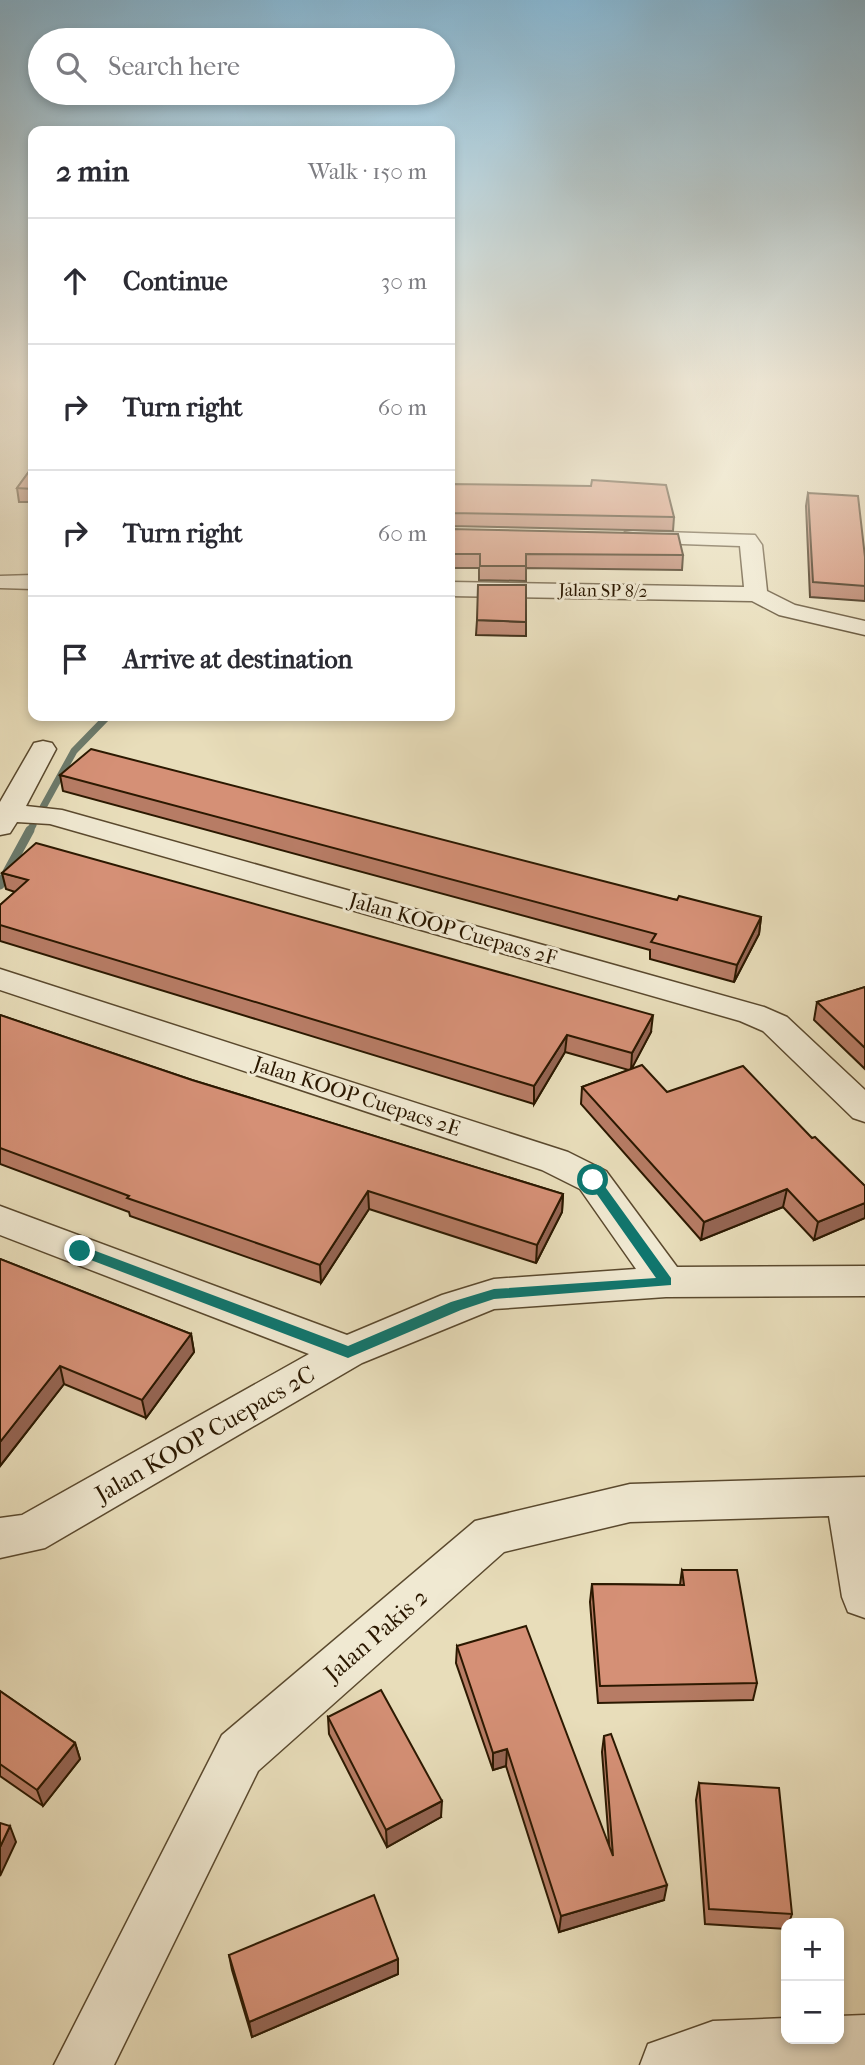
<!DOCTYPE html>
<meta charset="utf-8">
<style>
body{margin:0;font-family:"IM FELL French Canon",serif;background:#f2f2f3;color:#2b2b33}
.controls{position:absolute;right:21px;bottom:21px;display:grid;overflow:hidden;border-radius:14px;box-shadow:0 4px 10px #0003}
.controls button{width:63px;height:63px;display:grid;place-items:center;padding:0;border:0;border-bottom:2px solid #e1e1e2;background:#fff;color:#2b2b33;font:35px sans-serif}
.stop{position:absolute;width:21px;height:21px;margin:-16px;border:5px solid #0f766e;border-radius:50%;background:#fff}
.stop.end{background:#0f766e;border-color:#fff;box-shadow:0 2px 7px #0008}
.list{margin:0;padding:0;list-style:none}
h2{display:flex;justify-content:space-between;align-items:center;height:91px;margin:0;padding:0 28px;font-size:30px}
h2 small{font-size:23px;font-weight:400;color:#7c7c81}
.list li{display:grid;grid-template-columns:46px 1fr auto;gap:21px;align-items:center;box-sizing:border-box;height:126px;padding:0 28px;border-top:2px solid #e1e1e2}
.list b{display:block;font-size:26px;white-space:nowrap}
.list em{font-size:23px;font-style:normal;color:#7c7c81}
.icon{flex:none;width:38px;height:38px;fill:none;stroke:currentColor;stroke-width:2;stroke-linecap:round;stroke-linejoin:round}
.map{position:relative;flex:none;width:865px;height:2065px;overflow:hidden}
.search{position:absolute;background:#fff;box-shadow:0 4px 10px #0003;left:28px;top:28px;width:427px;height:77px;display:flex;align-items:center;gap:18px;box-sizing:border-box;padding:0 24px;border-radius:38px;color:#7c7c81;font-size:26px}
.panel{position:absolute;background:#fff;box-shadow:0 4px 10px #0003;left:28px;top:126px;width:427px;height:595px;border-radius:14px}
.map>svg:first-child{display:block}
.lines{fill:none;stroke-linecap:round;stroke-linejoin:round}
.stream-far1{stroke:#6c7a6b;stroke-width:7}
.stream{stroke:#6c7a6b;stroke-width:9}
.minor-casing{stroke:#5a492e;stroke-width:3}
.minor{fill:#f0e9d2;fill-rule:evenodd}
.wall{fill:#b77c65;stroke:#2b1800;stroke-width:2}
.shaded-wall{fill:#956553;stroke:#2b1800;stroke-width:2}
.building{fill:#d59076;stroke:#2b1800;stroke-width:2}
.route{fill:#0f766e}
.labels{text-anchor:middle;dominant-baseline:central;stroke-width:6;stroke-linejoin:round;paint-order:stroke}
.far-street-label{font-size:18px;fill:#2b1800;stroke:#f0e9d2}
.street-label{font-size:21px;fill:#2b1800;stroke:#f0e9d2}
.near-street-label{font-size:24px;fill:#2b1800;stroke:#f0e9d2}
</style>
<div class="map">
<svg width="865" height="2065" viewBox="0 0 865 2065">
<rect width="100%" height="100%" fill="#e8ddba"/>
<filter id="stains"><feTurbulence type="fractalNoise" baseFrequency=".00286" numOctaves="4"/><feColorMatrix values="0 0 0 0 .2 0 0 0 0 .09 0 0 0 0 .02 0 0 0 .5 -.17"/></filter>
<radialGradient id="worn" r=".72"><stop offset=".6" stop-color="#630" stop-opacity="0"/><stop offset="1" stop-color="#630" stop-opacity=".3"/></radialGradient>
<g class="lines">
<!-- stream-far1 -->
<path class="stream-far1" d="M42,809L74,751L108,716
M29,832L33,825"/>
<!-- stream -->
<path class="stream" d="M0,885L30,830"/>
<defs>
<path id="minor" d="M633,531L755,535L762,545L767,591L795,605L865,621V635L779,615L752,601L450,596V582L744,587L740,546L625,542L622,537L625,532Z
M33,575V589L0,588V576Z
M43,741L52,743L56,749L26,806L62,810L764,1007L787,1017L865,1090V1122L853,1118L763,1031L740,1021L50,824L17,822L10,833L0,835V802L34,743Z
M0,969L568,1152L606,1171L677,1267L865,1266V1296L666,1297L494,1309L362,1363L45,1548L0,1558V1518L22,1515L309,1354L0,1235V1206L347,1335L442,1295L494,1279L636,1269L580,1189L542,1170L0,990Z
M865,1477V1618L848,1612L842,1597L829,1516L630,1522L504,1552L258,1771L114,2065H54L222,1735L475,1521L630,1484Z
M865,2015V2065H640L648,2044L713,2021L786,2018V2039H839V2016Z"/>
</defs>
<!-- minor casing -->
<use href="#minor" class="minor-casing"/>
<!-- minor -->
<use href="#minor" class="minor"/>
</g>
<!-- wall -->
<path class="wall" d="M33,466V502H19L17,488Z
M450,484L674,517L673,531L450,526V528Z
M808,493L865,557V601L810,597L806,506Z
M450,529L683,555L682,570L526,568V581L479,580V568H450Z
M33,543V562L30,548Z
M477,620L526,622V636L476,635Z
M60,775L761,917L759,934L734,982L650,959V950L63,791Z
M2,873L651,1032L631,1069L667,1092L812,1138L865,1186V1218L814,1240L783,1207L701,1240L581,1104L582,1087L629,1070L565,1052L534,1104L0,941V905L15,892L6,889Z
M865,987V1069L814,1020L817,1002Z
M0,1015L192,1080L563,1194L562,1212L536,1263L369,1209L321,1283L130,1216L129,1212L0,1164Z
M0,1259L191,1334L194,1352L146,1418L64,1384L0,1466Z
M682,1570L757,1683L753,1700L598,1703L590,1602L592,1584L680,1585Z
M457,1646L609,1843L602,1752L604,1736L664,1900L559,1932L506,1766L493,1770L456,1663Z
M0,1691L75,1743L80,1759L43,1806L0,1776Z
M328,1717L441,1817L387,1847L329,1734Z
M699,1783L792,1914L789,1923H786V1929L705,1924L696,1800Z
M229,1955L398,1959V1974L252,2037L232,1970Z"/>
<!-- shaded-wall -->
<path class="shaded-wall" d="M761,917L759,934L734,982L737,965Z
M653,1015L651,1032L631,1070L632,1053Z
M567,1035L565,1052L534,1104V1086Z
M787,1189L783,1207L701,1240L704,1222Z
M368,1191L369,1209L321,1283L320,1265Z
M563,1194L562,1212L536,1263L537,1245Z
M865,1203V1218L814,1240L818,1222Z
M191,1334L194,1352L146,1418L142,1400Z
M60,1366L64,1384L0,1466V1442Z
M75,1743L80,1759L43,1806L37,1790Z
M507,1749L506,1766L493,1770V1753Z
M442,1801L441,1817L387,1847L386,1830Z
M10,1826L16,1842L0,1876V1847Z
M667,1885L664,1900L559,1932L561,1916Z
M398,1959V1974L252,2037L249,2022Z"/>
<!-- building -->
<path class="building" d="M33,466V489L17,488Z
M592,480L666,485L674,517L450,513V515V484L591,486Z
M808,493L858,496L865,557V586L813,582Z
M450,529L678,534L683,555L526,554V566H480V554H450Z
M478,585H526V622L477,620Z
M91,749L677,900L679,896L761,917L737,965L651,942L656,934L60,775Z
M36,843L653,1015L632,1053L567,1035L534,1086L0,925V905L28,880L2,873Z
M865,987V1048L817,1002Z
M0,1015L192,1080L563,1194L537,1245L368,1191L320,1265L127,1198L129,1196L0,1148Z
M642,1065L667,1092L743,1066L812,1138L815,1137L865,1186V1203L818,1222L787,1189L704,1222L582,1087Z
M0,1259L191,1334L142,1400L60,1366L0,1442Z
M682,1570H737L757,1683L600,1686L592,1584L684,1585Z
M526,1626L613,1856L604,1736L611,1734L667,1885L561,1916L507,1749L493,1753L457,1646Z
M381,1690L442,1801L386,1830L328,1717Z
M0,1691L75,1743L37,1790L0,1764Z
M699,1783L779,1788L792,1914L709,1909Z
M0,1823L10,1826L0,1847Z
M374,1895L398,1959L249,2022L229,1955Z"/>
<!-- sky -->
<linearGradient id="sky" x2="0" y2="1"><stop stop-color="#87b7d3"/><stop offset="0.57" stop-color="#f5f0e0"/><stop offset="1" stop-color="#f5f0e0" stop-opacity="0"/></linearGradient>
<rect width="865" height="673" fill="url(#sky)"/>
<!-- route -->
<path class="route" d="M593,1175L598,1177L671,1278V1285L494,1299L461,1310L348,1358L75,1254L73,1251L80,1246L85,1247L348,1346L451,1302L494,1289L656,1278L589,1183L587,1180Z"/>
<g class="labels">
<!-- far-street labels -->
<g class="far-street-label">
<text transform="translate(603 591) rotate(1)">Jalan SP 8/2</text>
</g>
<!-- street labels -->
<g class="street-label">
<text transform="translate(453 929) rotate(16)">Jalan KOOP Cuepacs 2F</text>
<text transform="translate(357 1096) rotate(18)">Jalan KOOP Cuepacs 2E</text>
</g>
<!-- near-street labels -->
<g class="near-street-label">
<text transform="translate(205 1434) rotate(-30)">Jalan KOOP Cuepacs 2C</text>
<text transform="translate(376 1635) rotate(-41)">Jalan Pakis 2</text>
</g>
</g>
<rect width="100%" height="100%" filter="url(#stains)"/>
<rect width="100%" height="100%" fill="url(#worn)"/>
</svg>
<div class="controls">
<button>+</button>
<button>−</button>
</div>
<div class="stop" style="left:593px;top:1180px"></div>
<div class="stop end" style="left:80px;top:1251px"></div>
<div class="search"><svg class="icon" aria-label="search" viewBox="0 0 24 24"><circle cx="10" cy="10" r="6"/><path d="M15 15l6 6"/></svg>Search here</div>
<section class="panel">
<h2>2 min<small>Walk · 150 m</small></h2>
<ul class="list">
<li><svg class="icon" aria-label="ahead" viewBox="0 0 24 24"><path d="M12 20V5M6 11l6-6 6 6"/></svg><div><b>Continue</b></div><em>30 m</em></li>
<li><svg class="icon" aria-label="right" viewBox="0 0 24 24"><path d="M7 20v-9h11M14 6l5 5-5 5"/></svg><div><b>Turn right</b></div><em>60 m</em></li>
<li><svg class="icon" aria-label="right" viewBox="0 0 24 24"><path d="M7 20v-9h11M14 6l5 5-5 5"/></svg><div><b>Turn right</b></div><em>60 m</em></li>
<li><svg class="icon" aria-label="arrive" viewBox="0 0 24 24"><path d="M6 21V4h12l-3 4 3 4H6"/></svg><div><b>Arrive at destination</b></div></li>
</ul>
</section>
</div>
